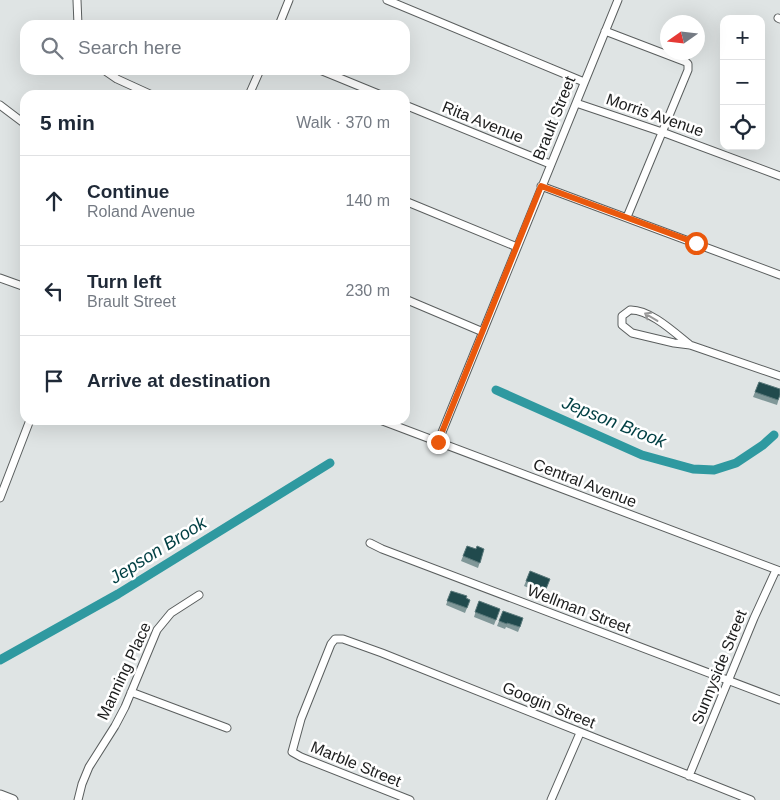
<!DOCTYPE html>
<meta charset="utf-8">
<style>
body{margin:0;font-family:Helvetica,sans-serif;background:#f2f2f3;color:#1f2937}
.controls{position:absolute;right:15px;top:15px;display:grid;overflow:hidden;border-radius:10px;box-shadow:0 5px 20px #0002}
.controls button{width:45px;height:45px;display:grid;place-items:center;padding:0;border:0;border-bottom:1px solid #e0e1e3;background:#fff;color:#1f2937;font:25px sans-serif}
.compass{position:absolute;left:660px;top:15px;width:45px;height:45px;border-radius:50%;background:#fff;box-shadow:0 5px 20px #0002;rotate:256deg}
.stop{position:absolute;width:15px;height:15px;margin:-11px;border:4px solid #ea580c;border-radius:50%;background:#fff}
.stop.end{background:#ea580c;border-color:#fff;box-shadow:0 1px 5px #0008}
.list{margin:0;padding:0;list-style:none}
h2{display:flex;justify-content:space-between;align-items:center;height:65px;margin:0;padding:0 20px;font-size:21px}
h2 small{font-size:16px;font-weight:400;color:#747a83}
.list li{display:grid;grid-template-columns:32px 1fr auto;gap:15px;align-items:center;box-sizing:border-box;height:90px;padding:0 20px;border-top:1px solid #e0e1e3}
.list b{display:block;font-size:19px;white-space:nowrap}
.list p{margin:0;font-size:16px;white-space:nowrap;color:#747a83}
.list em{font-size:16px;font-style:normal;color:#747a83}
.icon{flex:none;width:28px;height:28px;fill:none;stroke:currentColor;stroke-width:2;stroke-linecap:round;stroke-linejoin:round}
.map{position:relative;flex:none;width:780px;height:800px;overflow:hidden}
.search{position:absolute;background:#fff;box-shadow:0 5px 20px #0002;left:20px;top:20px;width:390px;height:55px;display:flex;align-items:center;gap:12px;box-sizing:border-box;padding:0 18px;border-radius:15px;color:#747a83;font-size:19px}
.panel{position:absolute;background:#fff;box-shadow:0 5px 20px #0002;left:20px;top:90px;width:390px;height:335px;border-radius:15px}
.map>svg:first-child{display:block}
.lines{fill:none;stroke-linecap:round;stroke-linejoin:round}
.canal{stroke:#2f99a0;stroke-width:9}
.minor-casing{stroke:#5a5e5e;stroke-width:9}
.tertiary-casing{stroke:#5a5e5e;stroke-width:11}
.minor{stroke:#fff;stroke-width:7}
.tertiary{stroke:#fff;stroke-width:9}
.wall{fill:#809798}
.building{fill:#214a4d;stroke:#5a787a}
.oneway{stroke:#999}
.route{stroke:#ea580c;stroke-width:6}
.labels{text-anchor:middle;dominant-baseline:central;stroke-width:5;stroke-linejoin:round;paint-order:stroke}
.street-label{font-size:16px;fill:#1c1d1d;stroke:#fff}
.water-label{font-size:18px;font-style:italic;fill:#003f43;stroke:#fff}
</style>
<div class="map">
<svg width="780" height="800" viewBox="0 0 780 800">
<rect width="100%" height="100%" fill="#dfe4e4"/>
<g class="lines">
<!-- canal -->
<path class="canal" d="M496,390L642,455L693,469L714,470L736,463L763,445L774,435
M0,660L118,594L330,463"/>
<defs>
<path id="minor" d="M77,0L78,25
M387,0L584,82
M778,18L780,19
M279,25L289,0
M605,31L686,62L688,64V70L627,217
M104,70L117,79L152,95
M320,70L381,95
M249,95L260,70
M576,103L662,132L780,176
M0,105L25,124
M405,105L550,164
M541,186L780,275
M405,201L517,247
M0,278L25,287
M405,299L483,332
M690,345C676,334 650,309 630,310L622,316V325L632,333L674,343L690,345L780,376
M380,420L780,571
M438,442L618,0
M0,498L30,420
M370,543L382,549L780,700
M131,692L227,728
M689,776L754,618L776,570
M78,800L82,784L89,767L115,726L125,707L157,630L171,613L199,595
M410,800L301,757L292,752L301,719L331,644L335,639H343L382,653L751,800
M551,800L580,733"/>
<path id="tertiary" d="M0,795L13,800"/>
</defs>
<!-- minor casing -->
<use href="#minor" class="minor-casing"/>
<!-- tertiary casing -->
<use href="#tertiary" class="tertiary-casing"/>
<!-- minor -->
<use href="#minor" class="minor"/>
<!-- tertiary -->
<use href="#tertiary" class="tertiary"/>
</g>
<!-- wall -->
<path class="wall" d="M759,382L780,395L777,405L753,397Z
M467,546L476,549H484L478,568L461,561Z
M530,571L550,579L544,594L524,586Z
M451,591L470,600L465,613L446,605Z
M479,601L500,609L494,625L474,617Z
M503,611L520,627L518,632L506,627L505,629L497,626Z"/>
<!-- building -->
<path class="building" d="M759,382L780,389V395L778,400L755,392Z
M467,546L476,549L477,546L484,549L480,563L463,556Z
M530,571L550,579L546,589L526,581Z
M451,591L467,596L466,598L470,600L467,608L447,601Z
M479,601L500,609L496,620L475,612Z
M503,611L523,618L520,627L507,623V624L499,621Z"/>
<!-- one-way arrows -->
<defs><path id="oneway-shaft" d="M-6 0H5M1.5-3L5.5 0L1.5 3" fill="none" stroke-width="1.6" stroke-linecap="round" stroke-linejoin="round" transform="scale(1.25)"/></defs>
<use class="oneway" href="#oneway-shaft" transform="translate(651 317) rotate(-149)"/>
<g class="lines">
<!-- route -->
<path class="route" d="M438,442L541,186L696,243"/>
</g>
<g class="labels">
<!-- street labels -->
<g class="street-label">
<text transform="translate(655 115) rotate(19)">Morris Avenue</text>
<text transform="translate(554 118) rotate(-68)">Brault Street</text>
<text transform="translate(483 122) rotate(22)">Rita Avenue</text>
<text transform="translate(585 483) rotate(21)">Central Avenue</text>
<text transform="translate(579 609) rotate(21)">Wellman Street</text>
<text transform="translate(719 667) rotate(-68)">Sunnyside Street</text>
<text transform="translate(124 671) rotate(-65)">Manning Place</text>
<text transform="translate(549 705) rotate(22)">Googin Street</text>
<text transform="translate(356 764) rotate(22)">Marble Street</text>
</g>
<!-- water labels -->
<g class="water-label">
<text transform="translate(614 422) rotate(22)">Jepson Brook</text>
<text transform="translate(158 550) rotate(-32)">Jepson Brook</text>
</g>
</g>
</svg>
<div class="controls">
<button>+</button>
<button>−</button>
<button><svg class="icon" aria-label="locate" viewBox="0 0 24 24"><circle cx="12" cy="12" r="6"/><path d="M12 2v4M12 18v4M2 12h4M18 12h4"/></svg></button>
</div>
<svg class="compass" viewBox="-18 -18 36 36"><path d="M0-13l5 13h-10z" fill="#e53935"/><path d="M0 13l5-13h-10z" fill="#747a83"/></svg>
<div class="stop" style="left:696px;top:243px"></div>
<div class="stop end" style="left:438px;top:442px"></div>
<div class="search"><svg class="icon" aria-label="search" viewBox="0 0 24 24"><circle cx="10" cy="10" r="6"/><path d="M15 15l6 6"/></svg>Search here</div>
<section class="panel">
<h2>5 min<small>Walk · 370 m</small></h2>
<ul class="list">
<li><svg class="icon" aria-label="ahead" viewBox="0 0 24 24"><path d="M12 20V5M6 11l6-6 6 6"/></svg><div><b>Continue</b><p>Roland Avenue</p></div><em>140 m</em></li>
<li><svg class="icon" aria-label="left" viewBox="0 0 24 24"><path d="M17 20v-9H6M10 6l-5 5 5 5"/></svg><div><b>Turn left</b><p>Brault Street</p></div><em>230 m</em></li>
<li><svg class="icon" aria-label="arrive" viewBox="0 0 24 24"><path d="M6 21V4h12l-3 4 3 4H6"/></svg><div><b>Arrive at destination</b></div></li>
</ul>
</section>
</div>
